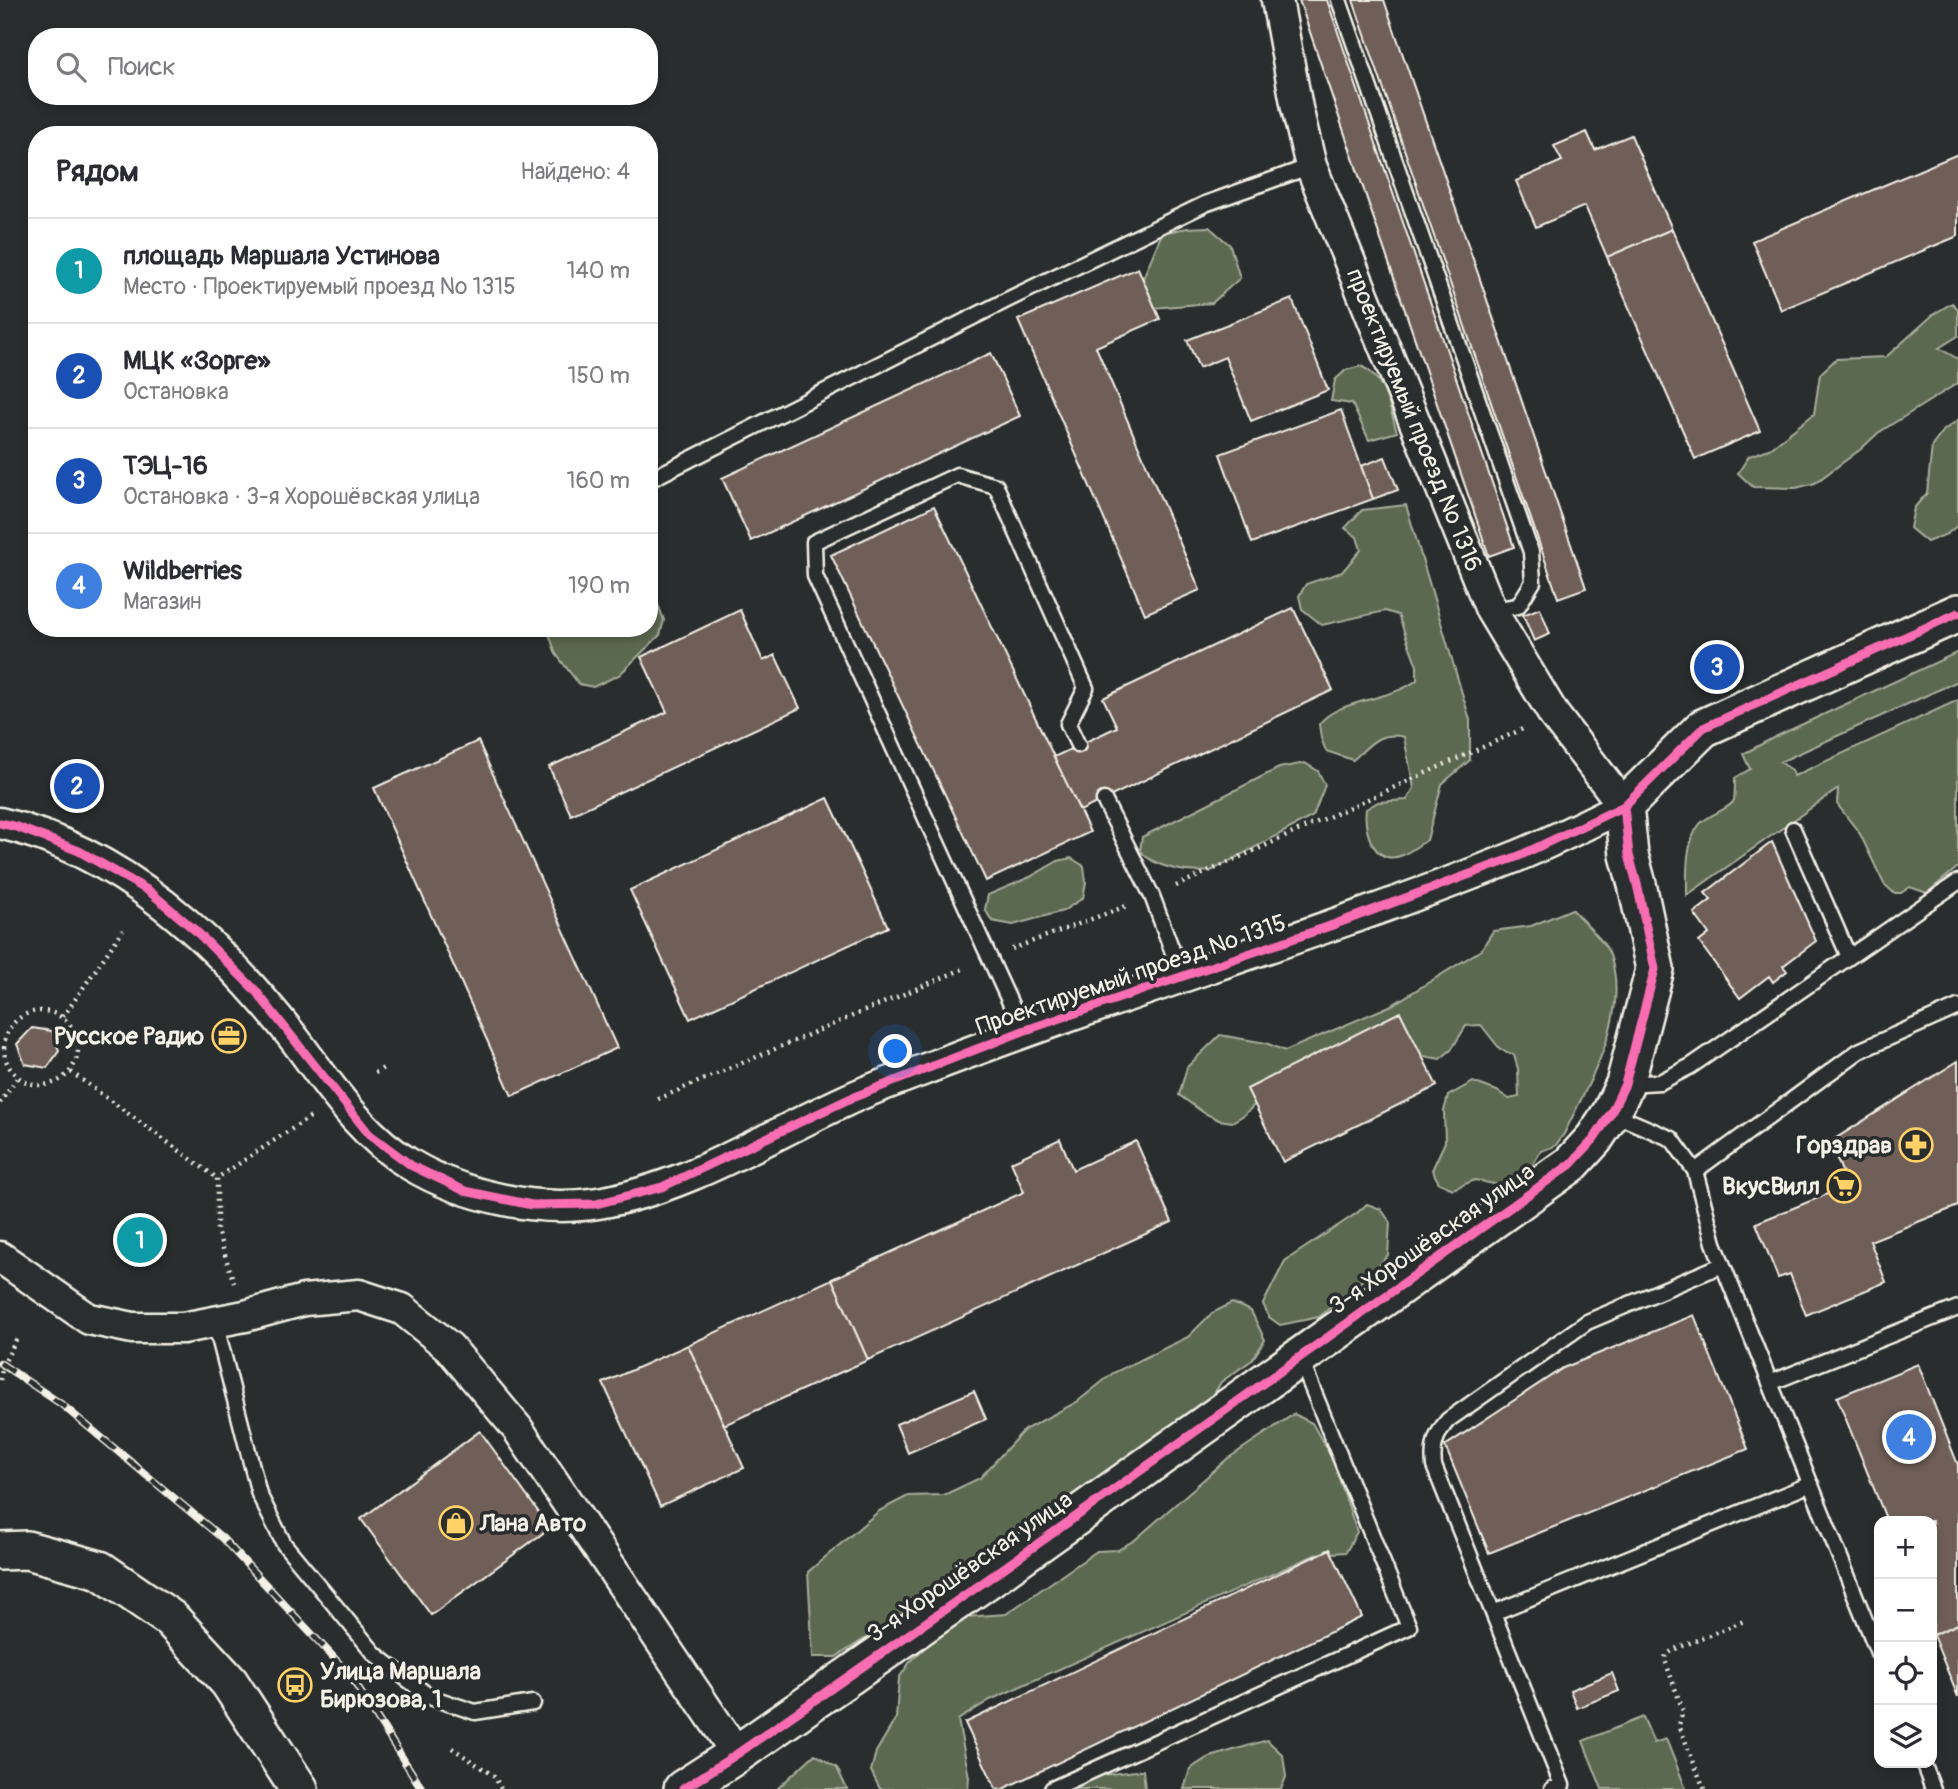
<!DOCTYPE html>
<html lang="ru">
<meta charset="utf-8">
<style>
body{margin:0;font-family:Pangolin,sans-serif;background:#f2f2f3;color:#2b2b33}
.controls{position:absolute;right:21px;bottom:21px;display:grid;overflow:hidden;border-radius:14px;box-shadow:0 4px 10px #0003}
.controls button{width:63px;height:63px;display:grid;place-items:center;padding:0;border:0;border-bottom:2px solid #e1e1e2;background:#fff;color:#2b2b33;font:35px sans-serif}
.you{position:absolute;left:896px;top:1052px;width:24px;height:24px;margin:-18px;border:5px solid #fff;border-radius:50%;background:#1a73e8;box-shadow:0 0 0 10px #1a73e833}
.badge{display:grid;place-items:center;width:46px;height:46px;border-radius:50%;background:#1a73e8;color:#fff;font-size:23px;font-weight:700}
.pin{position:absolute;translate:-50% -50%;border:4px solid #fff;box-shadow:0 2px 7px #0006}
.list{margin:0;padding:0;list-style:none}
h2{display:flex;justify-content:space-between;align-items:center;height:91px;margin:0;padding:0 28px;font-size:30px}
h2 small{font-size:23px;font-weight:400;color:#7c7c81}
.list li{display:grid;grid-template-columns:46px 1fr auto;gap:21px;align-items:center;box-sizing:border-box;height:105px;padding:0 28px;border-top:2px solid #e1e1e2}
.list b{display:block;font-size:26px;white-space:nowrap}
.list p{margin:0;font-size:23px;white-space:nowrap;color:#7c7c81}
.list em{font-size:23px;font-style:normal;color:#7c7c81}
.icon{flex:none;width:38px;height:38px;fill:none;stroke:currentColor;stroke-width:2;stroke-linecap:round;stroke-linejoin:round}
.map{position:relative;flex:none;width:1958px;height:1789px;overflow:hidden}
.search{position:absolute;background:#fff;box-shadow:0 4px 10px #0003;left:28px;top:28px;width:630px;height:77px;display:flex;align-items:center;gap:18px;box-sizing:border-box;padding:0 24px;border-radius:28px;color:#7c7c81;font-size:26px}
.panel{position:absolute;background:#fff;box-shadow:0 4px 10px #0003;left:28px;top:126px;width:630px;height:511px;border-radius:28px}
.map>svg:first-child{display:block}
.green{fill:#5c6951;stroke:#a8ad9c;stroke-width:2}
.building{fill:#705f59;stroke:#f4f1e8;stroke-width:2}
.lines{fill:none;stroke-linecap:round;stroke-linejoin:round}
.service-casing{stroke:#f4f1e8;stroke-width:19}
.minor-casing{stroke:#f4f1e8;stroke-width:35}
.tertiary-casing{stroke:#f4f1e8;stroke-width:42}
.path{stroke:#f4f1e8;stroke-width:4.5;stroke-dasharray:2 5;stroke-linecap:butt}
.service{stroke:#2a2d2e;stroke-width:14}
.minor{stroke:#2a2d2e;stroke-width:30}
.tertiary{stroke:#2a2d2e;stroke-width:37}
.rail-casing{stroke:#f4f1e8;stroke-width:8}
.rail{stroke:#2a2d2e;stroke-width:5;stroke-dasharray:16;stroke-linecap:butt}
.cycleway-casing{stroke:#2a2d2e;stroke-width:13}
.cycleway{stroke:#f96db3;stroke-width:9}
.labels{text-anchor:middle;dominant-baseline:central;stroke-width:7;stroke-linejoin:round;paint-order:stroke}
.street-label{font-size:24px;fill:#f4f1e8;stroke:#2a2d2e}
.poi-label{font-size:24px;font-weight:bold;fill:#f4f1e8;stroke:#2a2d2e;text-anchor:end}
</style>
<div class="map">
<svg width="1958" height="1789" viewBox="0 0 1958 1789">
<rect width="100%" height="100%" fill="#2a2d2e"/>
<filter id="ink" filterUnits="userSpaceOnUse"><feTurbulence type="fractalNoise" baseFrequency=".0143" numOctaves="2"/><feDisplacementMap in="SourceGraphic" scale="14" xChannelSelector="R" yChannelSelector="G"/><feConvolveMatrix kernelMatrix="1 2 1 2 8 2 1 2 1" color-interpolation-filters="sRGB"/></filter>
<g filter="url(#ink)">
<!-- green -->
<path class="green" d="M1209,227L1230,245L1240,278L1212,303L1152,308L1138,290L1162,233L1187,228Z
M1952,303L1958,309V336L1939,348L1958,359V383L1878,433L1861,449L1815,483L1796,488L1753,487L1738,473L1749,456L1769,449L1814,414L1820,374L1836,359L1886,357L1934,314Z
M1361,366C1386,378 1389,407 1397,432L1369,440L1352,404L1331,401L1335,380L1346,370Z
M1958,420V525L1947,534L1927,542L1910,528L1914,508L1927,493L1932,446L1944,430Z
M1406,505L1470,720V760L1442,784L1427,840C1419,845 1411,851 1403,855C1374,867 1363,830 1366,809L1378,802L1407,800L1414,788L1404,737C1378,731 1371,744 1353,760L1326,751L1321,738L1319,724C1339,698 1389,702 1417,680V666L1398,615L1385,611L1322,625L1302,609L1299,596L1306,584L1342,572L1361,550L1357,537L1345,528L1362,510Z
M649,581L664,620L660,635L619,675L593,687L579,684L556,654L547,628H649Z
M1958,652V681L1780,762L1792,770L1794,776L1958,700V867L1927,893L1910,887L1901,893H1894L1884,884L1860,834L1837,804L1838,789L1687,895C1687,873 1685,844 1699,825C1706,815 1731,809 1734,800C1735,793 1735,784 1735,778L1750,769L1743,754L1775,737Z
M1305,763L1318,771L1325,785L1313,816L1211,871C1188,874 1155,868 1140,851L1142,837L1279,768Z
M1071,858L1084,866L1086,882L1083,898L1063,911L1013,925L992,921L985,909L988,895L1030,877L1058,861Z
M1572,909C1582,921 1606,942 1610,955C1631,1016 1589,1081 1564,1134L1555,1146L1541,1151L1527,1174L1503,1186L1475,1180L1453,1189L1439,1183L1432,1170L1445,1142L1444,1111L1448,1096L1473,1082L1497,1091L1509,1099L1519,1097L1518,1069L1514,1055L1500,1049L1481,1025L1466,1026L1451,1050L1440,1059L1412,1054L1265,1095L1244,1115L1232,1122L1219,1120L1204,1113L1179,1095L1187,1067L1220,1035L1266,1043L1285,1051L1392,1005L1481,950L1493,931L1531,926Z
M1367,1204L1381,1209L1390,1222L1388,1255L1378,1267L1319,1317L1280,1325L1269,1317L1263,1304L1285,1261L1357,1213Z
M1232,1303L1251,1311L1265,1340L1252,1360L1221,1382L1199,1419L1060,1526L1000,1541L934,1608L874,1633L836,1657H813L808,1572L879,1511L908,1496L944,1495L980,1478L1024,1430L1077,1402L1113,1373L1188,1337L1212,1313Z
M1294,1414L1312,1423L1333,1460L1357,1532L1346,1552L1317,1554L990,1700L958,1720L969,1777L968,1789H880L871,1771L876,1752L896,1718L899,1678L910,1662L948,1625L966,1617L1006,1614L1097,1551L1118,1550L1136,1539L1227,1459Z
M1643,1717L1654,1743L1666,1739L1686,1789H1602L1583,1741Z
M1267,1740L1283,1755L1286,1777L1281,1789H1184L1190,1769L1207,1758Z
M815,1754L837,1768L847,1789H777Z
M1143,1770L1145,1789H1076L1095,1776Z"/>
<!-- building -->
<path class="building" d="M1299,0H1327L1514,547L1489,556Z
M1353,0H1384L1586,588L1558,598Z
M1587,132L1595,150L1631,135L1672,229L1607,257L1585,206L1536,227L1516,181L1562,161L1554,146Z
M1958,154V236L1781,310L1752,241Z
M1672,229L1760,431L1695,459L1607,257Z
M1138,268L1160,319L1096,347L1200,590L1145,614L1018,320Z
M1292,299L1328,390L1251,421L1225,357L1199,368L1187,340Z
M991,353L1020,416L751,541L722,478Z
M1341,410L1373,499L1252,543L1220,454Z
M1385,457L1398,490L1373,499L1361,466Z
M934,506L1090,832L986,881L831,555Z
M1293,608L1333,690L1080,811L1054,757L1117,727L1103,698Z
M1540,608L1550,634L1534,641L1523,615Z
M740,610L763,661L775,655L800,708L571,815L549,767L667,712L641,657Z
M478,741L617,1048L512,1096L374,788Z
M828,798L888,927L690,1019L630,890Z
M1772,842L1816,941L1783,966L1787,971L1773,982L1769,976L1740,998L1699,942L1709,934L1694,913L1711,900L1705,893Z
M1400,1012L1437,1086L1283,1162L1247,1089Z
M32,1028L52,1031L59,1051L47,1068L25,1064L17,1044Z
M1958,1061V1206L1870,1241L1886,1282L1806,1315L1790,1274L1778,1278L1756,1223L1848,1186L1830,1142Z
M1060,1139L1073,1170L1136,1141L1172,1222L868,1360L832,1279L1024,1192L1011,1162Z
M832,1279L868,1360L724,1425L688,1345Z
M1694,1315L1748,1449L1489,1553L1445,1446L1563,1368Z
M688,1345L744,1468L660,1506L603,1383Z
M1918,1364L1958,1465V1624L1933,1635L1932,1521H1887L1837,1397Z
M974,1391L986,1419L908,1453L896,1424Z
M480,1431L550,1528L431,1615L361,1519Z
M1330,1549L1362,1617L1003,1789H996L965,1723Z
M1958,1624V1697L1933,1635Z
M1612,1673L1619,1691L1577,1708L1570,1690Z"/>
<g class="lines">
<defs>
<path id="service" d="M1339,0L1531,552L1533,582L1518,606L1491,610
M649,480L1007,300L1205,204L1311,166
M1104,800L1152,896L1182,977
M1793,829L1849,957
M1023,1031L815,576L814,542L957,475L996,486L1086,688L1068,724L1078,745
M1627,1084L1660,1082L1691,1066L1958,882
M1611,1113L1672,1139L1695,1171L1714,1243L1879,1655
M1695,1171L1859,1051L1958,1007
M215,1322L259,1494L284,1544L375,1654L430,1697L475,1712L533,1703
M1770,1383L1958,1308
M1493,1613L1434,1466C1432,1447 1435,1435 1448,1420L1587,1322L1722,1265
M1923,1763L1933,1789
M1052,1789L1409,1627L1300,1358
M1552,1789L1562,1785L1493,1613L1811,1484"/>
<path id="minor" d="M0,823C123,852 217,941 293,1037C328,1083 360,1135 411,1165C463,1196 538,1213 598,1203C685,1189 766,1137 845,1101C870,1089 897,1080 923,1070C1118,994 1320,935 1515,857C1552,842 1588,823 1624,806L1554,715L1491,610L1311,166L1297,108L1277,0
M0,1257L89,1319L133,1328H183L245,1316L304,1300L359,1295L402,1309L449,1347L517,1428L737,1754"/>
<path id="tertiary" d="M0,1551L27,1550L100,1570L171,1619L229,1682L299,1789
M683,1789L737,1754L994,1575L1571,1164L1594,1139L1611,1113L1625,1084L1655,969L1637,884L1629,855L1624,806L1703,728L1958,613"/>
</defs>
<!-- service casing -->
<use href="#service" class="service-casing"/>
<!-- minor casing -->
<use href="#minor" class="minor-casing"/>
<!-- tertiary casing -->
<use href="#tertiary" class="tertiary-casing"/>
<!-- path -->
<path class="path" d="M1176,886L1525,728
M1012,949L1129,905
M4 1048a37 37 0 1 1 74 0a37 37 0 1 1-74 0Z
M63,1017L123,930
M71,1072L217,1178
M375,1073L385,1067
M658,1099L965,968
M0,1103L17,1078
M234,1283L217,1230V1178L310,1117
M0,1380L3,1365L18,1336
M452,1748L494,1776L501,1789
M1704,1789L1679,1725L1683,1711L1665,1660L1666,1655L1675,1649L1744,1621"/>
<!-- service -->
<use href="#service" class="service"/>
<!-- minor -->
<use href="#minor" class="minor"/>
<!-- tertiary -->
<use href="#tertiary" class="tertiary"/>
<defs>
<path id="rail" d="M0,1363L61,1404L222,1538L349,1674L422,1789"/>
</defs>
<!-- rail casing -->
<use href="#rail" class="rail-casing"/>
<!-- rail -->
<use href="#rail" class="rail"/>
<defs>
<path id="cycleway" d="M0,823L17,827L79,851L149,891L196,931L255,990L369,1134L412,1166L465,1191L532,1205L596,1204L662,1187L849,1099L1023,1031L1330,926L1519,856L1624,806L1703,728L1958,613
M683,1789L737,1754L994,1575L1571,1164L1594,1139L1611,1113L1625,1084L1655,969L1637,884L1629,855L1624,806"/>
</defs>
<!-- cycleway casing -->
<use href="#cycleway" class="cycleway-casing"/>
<!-- cycleway -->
<use href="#cycleway" class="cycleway"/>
</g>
</g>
<!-- icons -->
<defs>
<symbol id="office-ring" viewBox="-11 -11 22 22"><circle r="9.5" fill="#2a2d2e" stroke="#ffd166" stroke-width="1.5"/><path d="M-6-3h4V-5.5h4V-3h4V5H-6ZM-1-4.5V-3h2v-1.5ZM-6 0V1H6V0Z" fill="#ffd166"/></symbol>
<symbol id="pharmacy-ring" viewBox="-11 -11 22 22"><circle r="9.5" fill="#2a2d2e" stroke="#ffd166" stroke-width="1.5"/><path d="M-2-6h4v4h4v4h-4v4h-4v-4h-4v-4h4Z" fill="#ffd166"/></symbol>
<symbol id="supermarket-ring" viewBox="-11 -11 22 22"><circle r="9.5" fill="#2a2d2e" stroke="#ffd166" stroke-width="1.5"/><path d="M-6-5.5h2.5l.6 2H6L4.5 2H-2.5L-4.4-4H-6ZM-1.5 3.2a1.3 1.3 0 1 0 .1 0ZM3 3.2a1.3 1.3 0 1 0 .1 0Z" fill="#ffd166"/></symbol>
<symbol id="shop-ring" viewBox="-11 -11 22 22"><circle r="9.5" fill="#2a2d2e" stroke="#ffd166" stroke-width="1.5"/><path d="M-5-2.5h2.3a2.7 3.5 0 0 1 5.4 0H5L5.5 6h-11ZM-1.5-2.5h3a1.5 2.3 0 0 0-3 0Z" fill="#ffd166"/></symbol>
<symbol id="bus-ring" viewBox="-11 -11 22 22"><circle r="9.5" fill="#2a2d2e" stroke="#ffd166" stroke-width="1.5"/><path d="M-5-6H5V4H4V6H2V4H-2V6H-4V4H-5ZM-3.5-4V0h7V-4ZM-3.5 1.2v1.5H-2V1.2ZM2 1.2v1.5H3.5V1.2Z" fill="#ffd166"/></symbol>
</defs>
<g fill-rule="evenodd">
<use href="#office-ring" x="210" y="1017" width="38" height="38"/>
<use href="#pharmacy-ring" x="1897" y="1126" width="38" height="38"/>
<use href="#supermarket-ring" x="1825" y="1167" width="38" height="38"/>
<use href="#shop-ring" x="437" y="1504" width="38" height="38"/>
<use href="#bus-ring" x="276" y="1666" width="38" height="38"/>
</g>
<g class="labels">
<!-- street labels -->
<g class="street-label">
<text transform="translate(1414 420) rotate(68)">проектируемый проезд № 1316</text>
<text transform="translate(1131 975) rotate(-19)">Проектируемый проезд № 1315</text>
<text transform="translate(1432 1239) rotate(-35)">3-я Хорошёвская улица</text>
<text transform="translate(970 1567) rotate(-35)">3-я Хорошёвская улица</text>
</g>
<!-- poi labels -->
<g class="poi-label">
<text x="204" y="1036">Русское Радио</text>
<text x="1892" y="1145">Горздрав</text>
<text x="1820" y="1186">ВкусВилл</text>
<text x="480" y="1523" text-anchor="start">Лана Авто</text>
<text x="320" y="1671" text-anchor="start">Улица Маршала<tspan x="320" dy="28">Бирюзова, 1</tspan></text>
</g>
</g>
</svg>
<div class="controls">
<button>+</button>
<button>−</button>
<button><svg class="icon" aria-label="locate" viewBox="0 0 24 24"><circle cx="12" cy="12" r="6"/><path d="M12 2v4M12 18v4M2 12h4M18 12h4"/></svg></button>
<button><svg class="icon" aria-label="layers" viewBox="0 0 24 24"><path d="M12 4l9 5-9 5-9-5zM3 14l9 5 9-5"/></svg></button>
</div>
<div class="you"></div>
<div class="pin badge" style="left:140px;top:1240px;background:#0f9aa8">1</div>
<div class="pin badge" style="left:77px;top:786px;background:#1a4fb4">2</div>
<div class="pin badge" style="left:1717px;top:667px;background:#1a4fb4">3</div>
<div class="pin badge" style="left:1909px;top:1437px;background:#3f7fe0">4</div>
<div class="search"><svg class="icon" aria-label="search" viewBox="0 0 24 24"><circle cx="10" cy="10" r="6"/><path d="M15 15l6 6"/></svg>Поиск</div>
<section class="panel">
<h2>Рядом<small>Найдено: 4</small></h2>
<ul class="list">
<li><span class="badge" style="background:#0f9aa8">1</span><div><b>площадь Маршала Устинова</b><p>Место · Проектируемый проезд № 1315</p></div><em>140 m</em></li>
<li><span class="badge" style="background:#1a4fb4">2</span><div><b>МЦК «Зорге»</b><p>Остановка</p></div><em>150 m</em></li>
<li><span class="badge" style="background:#1a4fb4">3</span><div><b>ТЭЦ-16</b><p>Остановка · 3-я Хорошёвская улица</p></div><em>160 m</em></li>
<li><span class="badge" style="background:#3f7fe0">4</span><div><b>Wildberries</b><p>Магазин</p></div><em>190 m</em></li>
</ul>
</section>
</div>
